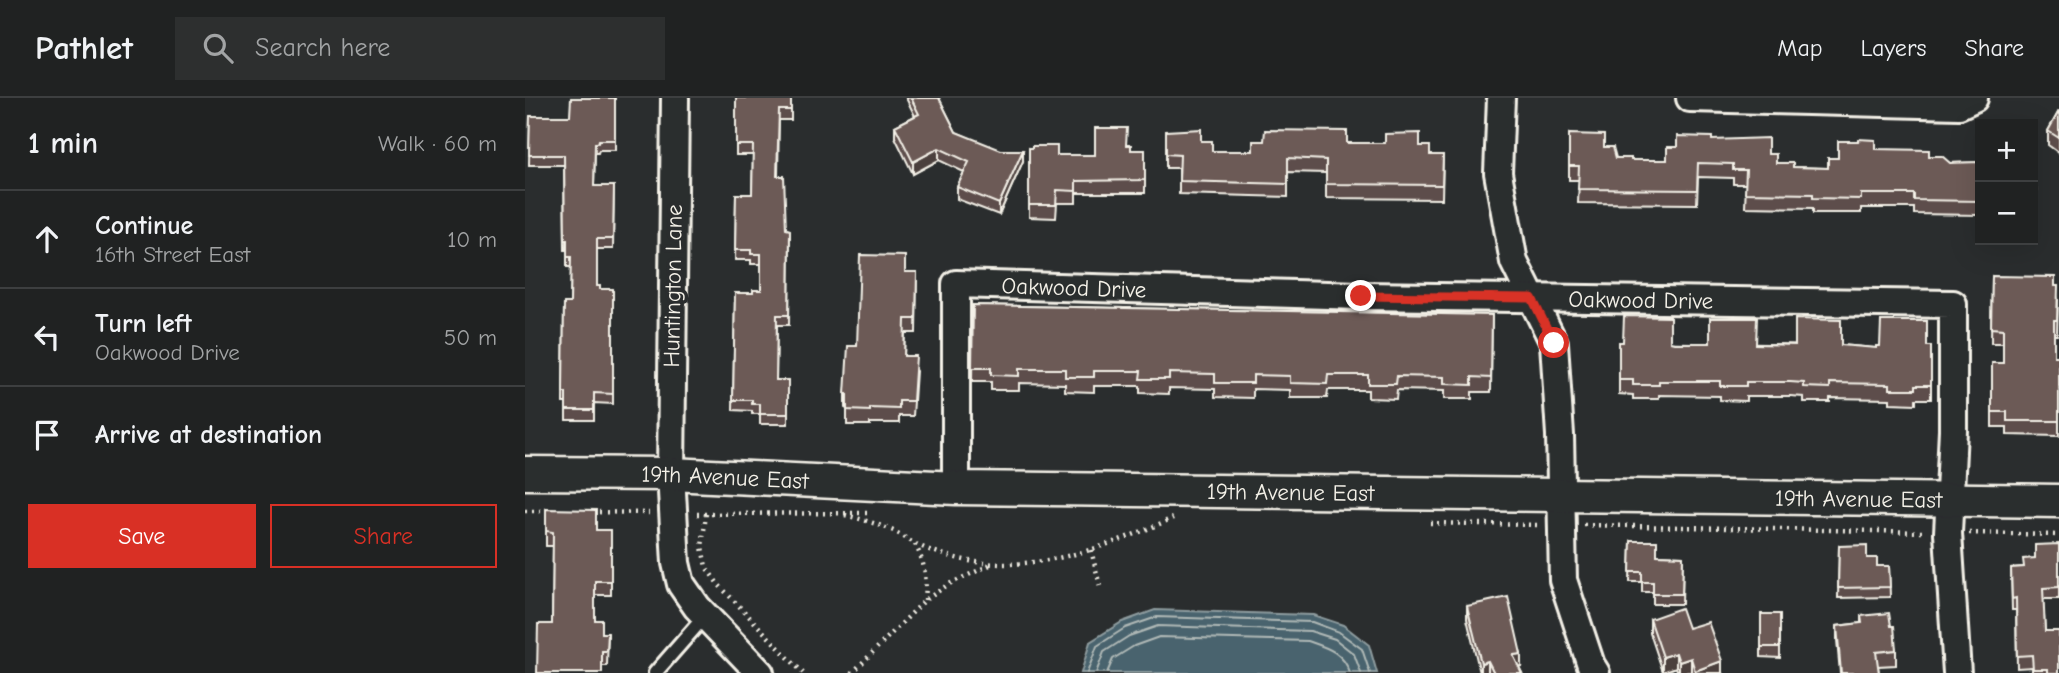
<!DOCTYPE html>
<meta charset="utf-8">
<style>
body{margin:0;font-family:"Comic Neue",sans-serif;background:#2d2f2f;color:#f1f3f6}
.controls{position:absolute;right:21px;top:21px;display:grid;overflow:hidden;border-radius:0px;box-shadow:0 7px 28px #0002}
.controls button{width:63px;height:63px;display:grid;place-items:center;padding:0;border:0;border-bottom:2px solid #3d3f40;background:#202222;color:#f1f3f6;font:35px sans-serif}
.stop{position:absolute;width:21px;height:21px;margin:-16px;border:5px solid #d93025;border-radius:50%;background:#fff}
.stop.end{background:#d93025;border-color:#fff;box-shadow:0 2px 7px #0008}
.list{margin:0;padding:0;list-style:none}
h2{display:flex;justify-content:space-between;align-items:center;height:91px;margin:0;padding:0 28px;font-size:30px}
h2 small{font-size:23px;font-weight:400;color:#a2a4a5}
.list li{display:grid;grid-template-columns:46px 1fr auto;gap:21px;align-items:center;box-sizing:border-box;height:98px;padding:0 28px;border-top:2px solid #3d3f40}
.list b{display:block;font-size:26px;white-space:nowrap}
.list p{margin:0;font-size:23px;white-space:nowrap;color:#a2a4a5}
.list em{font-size:23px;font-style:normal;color:#a2a4a5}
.actions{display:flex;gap:14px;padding:21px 28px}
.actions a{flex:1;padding:16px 0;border:2px solid #d93025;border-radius:0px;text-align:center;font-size:24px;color:#d93025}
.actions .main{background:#d93025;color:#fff}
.icon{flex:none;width:38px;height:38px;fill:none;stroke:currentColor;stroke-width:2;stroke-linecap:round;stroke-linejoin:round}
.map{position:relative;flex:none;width:1534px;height:575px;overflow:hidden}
header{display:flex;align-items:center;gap:42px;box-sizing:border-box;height:98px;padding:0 35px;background:#202222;border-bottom:2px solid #3d3f40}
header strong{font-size:33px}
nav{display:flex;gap:38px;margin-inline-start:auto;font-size:24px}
.search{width:490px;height:63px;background:#2d2f2f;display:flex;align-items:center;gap:18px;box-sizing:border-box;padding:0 24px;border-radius:0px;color:#a2a4a5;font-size:26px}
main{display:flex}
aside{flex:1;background:#202222}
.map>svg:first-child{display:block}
.water{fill:#4a646e;stroke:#8e9c9f;stroke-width:2}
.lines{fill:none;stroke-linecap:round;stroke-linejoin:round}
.shore{stroke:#b0b9b7;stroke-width:2}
.service-casing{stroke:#f4f1e8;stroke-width:18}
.minor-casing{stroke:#f4f1e8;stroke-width:32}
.tertiary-casing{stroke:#f4f1e8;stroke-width:37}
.path{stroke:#f4f1e8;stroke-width:4.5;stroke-dasharray:2 5;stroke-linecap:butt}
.service{stroke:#2a2d2e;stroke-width:12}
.minor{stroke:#2a2d2e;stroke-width:26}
.tertiary{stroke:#2a2d2e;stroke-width:32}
.wall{fill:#5d4d4b;stroke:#f4f1e8;stroke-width:2}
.shaded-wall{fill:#4c3f3d;stroke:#f4f1e8;stroke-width:2}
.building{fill:#6c5a57;stroke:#f4f1e8;stroke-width:2}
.route{stroke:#d93025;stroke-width:9}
.labels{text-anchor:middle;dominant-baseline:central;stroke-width:7;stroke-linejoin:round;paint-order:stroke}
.street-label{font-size:23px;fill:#f4f1e8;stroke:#2a2d2e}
</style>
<header>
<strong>Pathlet</strong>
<div class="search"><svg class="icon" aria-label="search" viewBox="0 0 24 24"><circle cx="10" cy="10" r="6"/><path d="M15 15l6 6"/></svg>Search here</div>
<nav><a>Map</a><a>Layers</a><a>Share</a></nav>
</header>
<main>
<aside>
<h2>1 min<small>Walk · 60 m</small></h2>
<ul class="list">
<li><svg class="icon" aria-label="ahead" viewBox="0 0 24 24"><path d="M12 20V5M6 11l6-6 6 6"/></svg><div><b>Continue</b><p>16th Street East</p></div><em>10 m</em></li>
<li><svg class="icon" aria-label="left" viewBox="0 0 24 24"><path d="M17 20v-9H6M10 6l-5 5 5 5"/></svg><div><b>Turn left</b><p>Oakwood Drive</p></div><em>50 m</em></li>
<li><svg class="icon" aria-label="arrive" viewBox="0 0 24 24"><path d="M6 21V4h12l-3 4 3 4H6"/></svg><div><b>Arrive at destination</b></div></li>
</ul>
<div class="actions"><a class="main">Save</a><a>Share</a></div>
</aside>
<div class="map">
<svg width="1534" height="575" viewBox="0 0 1534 575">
<rect width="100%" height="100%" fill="#2a2d2e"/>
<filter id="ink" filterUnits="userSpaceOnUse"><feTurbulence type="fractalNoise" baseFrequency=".0143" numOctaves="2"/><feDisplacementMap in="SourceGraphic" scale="14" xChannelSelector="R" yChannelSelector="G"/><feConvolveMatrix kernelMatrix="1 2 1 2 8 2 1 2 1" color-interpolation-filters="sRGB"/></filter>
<g filter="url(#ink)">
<!-- water -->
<path class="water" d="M630,512L788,517L818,527L844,547L852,575H556L565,544L597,524Z"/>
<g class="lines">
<!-- shore -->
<path class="shore" d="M562,575L572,548L600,530L632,519L787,524L814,534L837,551L845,575
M571,575L579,554L604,538L633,528L785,533L810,541L829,556L836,575
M582,575L588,561L609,548L634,539L783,543C803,550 818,554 825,575"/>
<defs>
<path id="service" d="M130,575L180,518"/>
<g id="minor">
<path d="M150,0L146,376L151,465L156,486L172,509L235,575"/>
<path d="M976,0L973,75L989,164L1029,245L1035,337L1038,482L1066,567L1071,575"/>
<path d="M1165,0L1434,7L1449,0"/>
<path id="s1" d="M431,390V186L836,198L1428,206V332L1423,435L1432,575"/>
</g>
<g id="tertiary">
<path id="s2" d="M0,375L146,376L431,390L1534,403"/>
</g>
</defs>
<!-- service casing -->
<use href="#service" class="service-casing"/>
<!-- minor casing -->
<use href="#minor" class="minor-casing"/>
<!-- tertiary casing -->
<use href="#tertiary" class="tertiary-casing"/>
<!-- path -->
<path class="path" d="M0,413H26
M67,414L124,415
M172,416L345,415
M181,416L177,449L181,469L193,486L278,575
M320,417C335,421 351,425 366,432C374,435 381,441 389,445C400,451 413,455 424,458C498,481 580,450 648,420
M905,425L1015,427
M1059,427L1400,434
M1444,435L1534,437
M390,446C400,465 402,480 400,502
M566,452L576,492
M327,575L400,502L424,486L465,467"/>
<!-- service -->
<use href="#service" class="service"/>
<!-- minor -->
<use href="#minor" class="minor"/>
<!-- tertiary -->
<use href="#tertiary" class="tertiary"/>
</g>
<!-- wall -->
<path class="wall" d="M90,0V52H74L73,55H70L69,88H89L88,151H72V188L75,191H88V306L69,305V322H41V305H38L39,205H45L46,169H42V152H40L39,67H4L5,18H45Z
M211,0H266V22H254L253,78L261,131L265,132L264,227H252L251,282H263V326H235V316H227V313L208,312L210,195H228L236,192V166H226V162H210L211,96H227L228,57H211Z
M381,0H414L431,34L498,63L474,117L432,101V89L439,74L414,62L388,76L370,39V28L390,18Z
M1534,13V55L1523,47V33Z
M641,33L676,43L687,53H728L822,45L895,48L905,57H918L917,101L801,100V75L763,74V99L654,96V70H641Z
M1044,36L1079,49L1091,60L1106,62H1142L1152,49L1187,42L1243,56L1251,65L1268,69L1303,70L1313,60L1350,51L1404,58L1425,65L1455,64V117L1389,116V110H1336V115H1288V110L1220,109L1221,86H1208V80L1173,79L1172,106L1053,105L1054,82H1044Z
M601,47L606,52H620V95H551V105H532L531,120L504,119V50L532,57H570Z
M1508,89H1511L1512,133H1508Z
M380,174H392L391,235H380L379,258L391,273L388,318H374V325H345V327H322V311L320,310V296L332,248Z
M1467,178L1530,188L1533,202L1532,237H1529V258H1534V338L1482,337V329H1467V265H1478V245H1466Z
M448,207L967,217L966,294H947V301H919V293L872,292L871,301L843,300V292H803L802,300H765V292L728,291V300L690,299V291L644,290V296L615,295V288H569V294L540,293V286L494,285V292H466V284H447Z
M1094,244L1316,247L1351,250L1406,248V301H1391V306L1365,305V301L1305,300V304H1279V299L1265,298H1221V303L1195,302V298L1134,297V301H1108V297L1094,296Z
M21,411L71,432H86V497H70V522L77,535H83L82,568H77L27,526L28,448H21Z
M1106,443L1132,457L1158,458L1157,506H1128V494H1117V484H1105Z
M1534,446V501H1518L1520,533L1534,575H1507V569L1492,570L1491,512H1487L1486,470L1498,469L1510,460Z
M1314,448L1342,460L1352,468H1364L1365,499L1313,500Z
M942,508L996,568L994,569L997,575H955L942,521Z
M1236,516H1255V560L1236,559Z
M1336,518L1366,528L1371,552V567L1353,568L1354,575H1315L1312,542V528L1336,525Z
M1125,521L1197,575H1166V574L1153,575L1151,569L1138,574L1125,535Z"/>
<!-- shaded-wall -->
<path class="shaded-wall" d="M414,50V62L388,76V64Z
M498,52V63L474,117V106Z
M1151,555V569L1138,574V559Z
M996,556V568L988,570V557Z
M1166,560V574L1154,575V564Z
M963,563V575H956V565Z
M1197,563V575H1170V573Z"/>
<!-- building -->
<path class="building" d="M46,0H90V42H74L73,45H70L69,88H89L88,141H72V188H75V191H88V296L69,295V312H41V295H38L39,205H45L46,159H42V142H40L39,57H4L5,18H45Z
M211,0H266V12H254L252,78H259L261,131L265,132L264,217H252L251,282H263V316H235V306H227V302H208L210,195H228V192H236V156H226V152H210L211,96H227L228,47H211Z
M386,0H414L431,34L476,52H498L474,106L432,89L444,64L414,50L388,64L370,28L394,16Z
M1534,13V40L1523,33Z
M570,30H602L601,47H606V52H620V82L551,83V93L532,92L531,107H504V50H507V48H532V57H570Z
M676,31V43H687V53H728V43H739L740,32L822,33V45H860V36L895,35V48H905V57H918L917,87L801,86V62L763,60V86L654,83L655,57L641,56V33Z
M1044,36L1079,37V49H1088L1091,60H1106V62H1142V49H1152V38L1187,39V42L1243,40V56H1251V65H1268V69L1303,70V60H1313V43H1333V41L1350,42V51L1404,52V58H1417L1425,65L1455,64V103L1389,102V96H1336V101L1288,100V96L1220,95L1221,72H1208V66L1173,65L1172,92L1053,91L1054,68H1044Z
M1508,89H1511L1512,118H1508Z
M335,157L380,158V174H392L391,221H380L379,258H391L388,303H374V311L345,310V313L322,312V296H320L323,248H332Z
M1467,178L1530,179V188H1533L1532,222H1529V258H1534V323H1482V314H1467V265H1478V231L1466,230Z
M448,207L967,217L966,280L947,279V287L919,286V279L872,278L871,286H843V277H803L802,286L765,285V278L728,277V285H690V276L644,275V281H615L616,273H569V279H540V271H494V278L466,277V270H447Z
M1099,218L1145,219V244L1149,245H1185V220H1232L1231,246L1270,247V221L1316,222V247L1351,250V248H1355L1356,223H1402V248H1406V287H1391V291H1365V286L1305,285V290L1279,289V285L1265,284H1221V288H1195V283H1134V287H1108V282H1094V244H1098Z
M21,411L71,412V432H86V483H70V522H77V535H83L82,553H77V575H12L13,526H27L28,434L21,433Z
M1106,443H1132V457L1158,458L1157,496H1128V484H1117V474H1105Z
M1534,446V489L1518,490L1520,533H1534V575H1523V571H1508L1507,557L1492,558L1491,500L1487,501L1486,470L1499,469L1498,461L1510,460V447Z
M1342,447V460H1352V468H1364L1365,489L1313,490L1314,448Z
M983,499L996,556L988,557L997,575H969L963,563L956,565L942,508Z
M1156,510L1163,530L1183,524L1197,563L1170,573L1166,560L1154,564L1151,555L1138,559L1125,521Z
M1364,515L1366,528H1369L1371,552L1351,554L1354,575H1316L1312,528L1337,525L1336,518Z
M1236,516H1255V549H1236Z"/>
</g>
<g class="lines" filter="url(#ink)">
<!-- route -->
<path class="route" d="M836,198L1007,200L1029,245"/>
</g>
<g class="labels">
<!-- street labels -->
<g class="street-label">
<text transform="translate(148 188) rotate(-89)">Huntington Lane</text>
<text stroke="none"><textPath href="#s1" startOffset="322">Oakwood Drive</textPath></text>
<text stroke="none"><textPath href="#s1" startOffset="889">Oakwood Drive</textPath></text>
<text stroke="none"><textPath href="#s2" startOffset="200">19th Avenue East</textPath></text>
<text stroke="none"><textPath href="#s2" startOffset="766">19th Avenue East</textPath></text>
<text stroke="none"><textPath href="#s2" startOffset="1334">19th Avenue East</textPath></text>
</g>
</g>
</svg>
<div class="controls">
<button>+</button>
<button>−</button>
</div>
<div class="stop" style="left:1029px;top:245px"></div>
<div class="stop end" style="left:836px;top:198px"></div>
</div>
</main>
